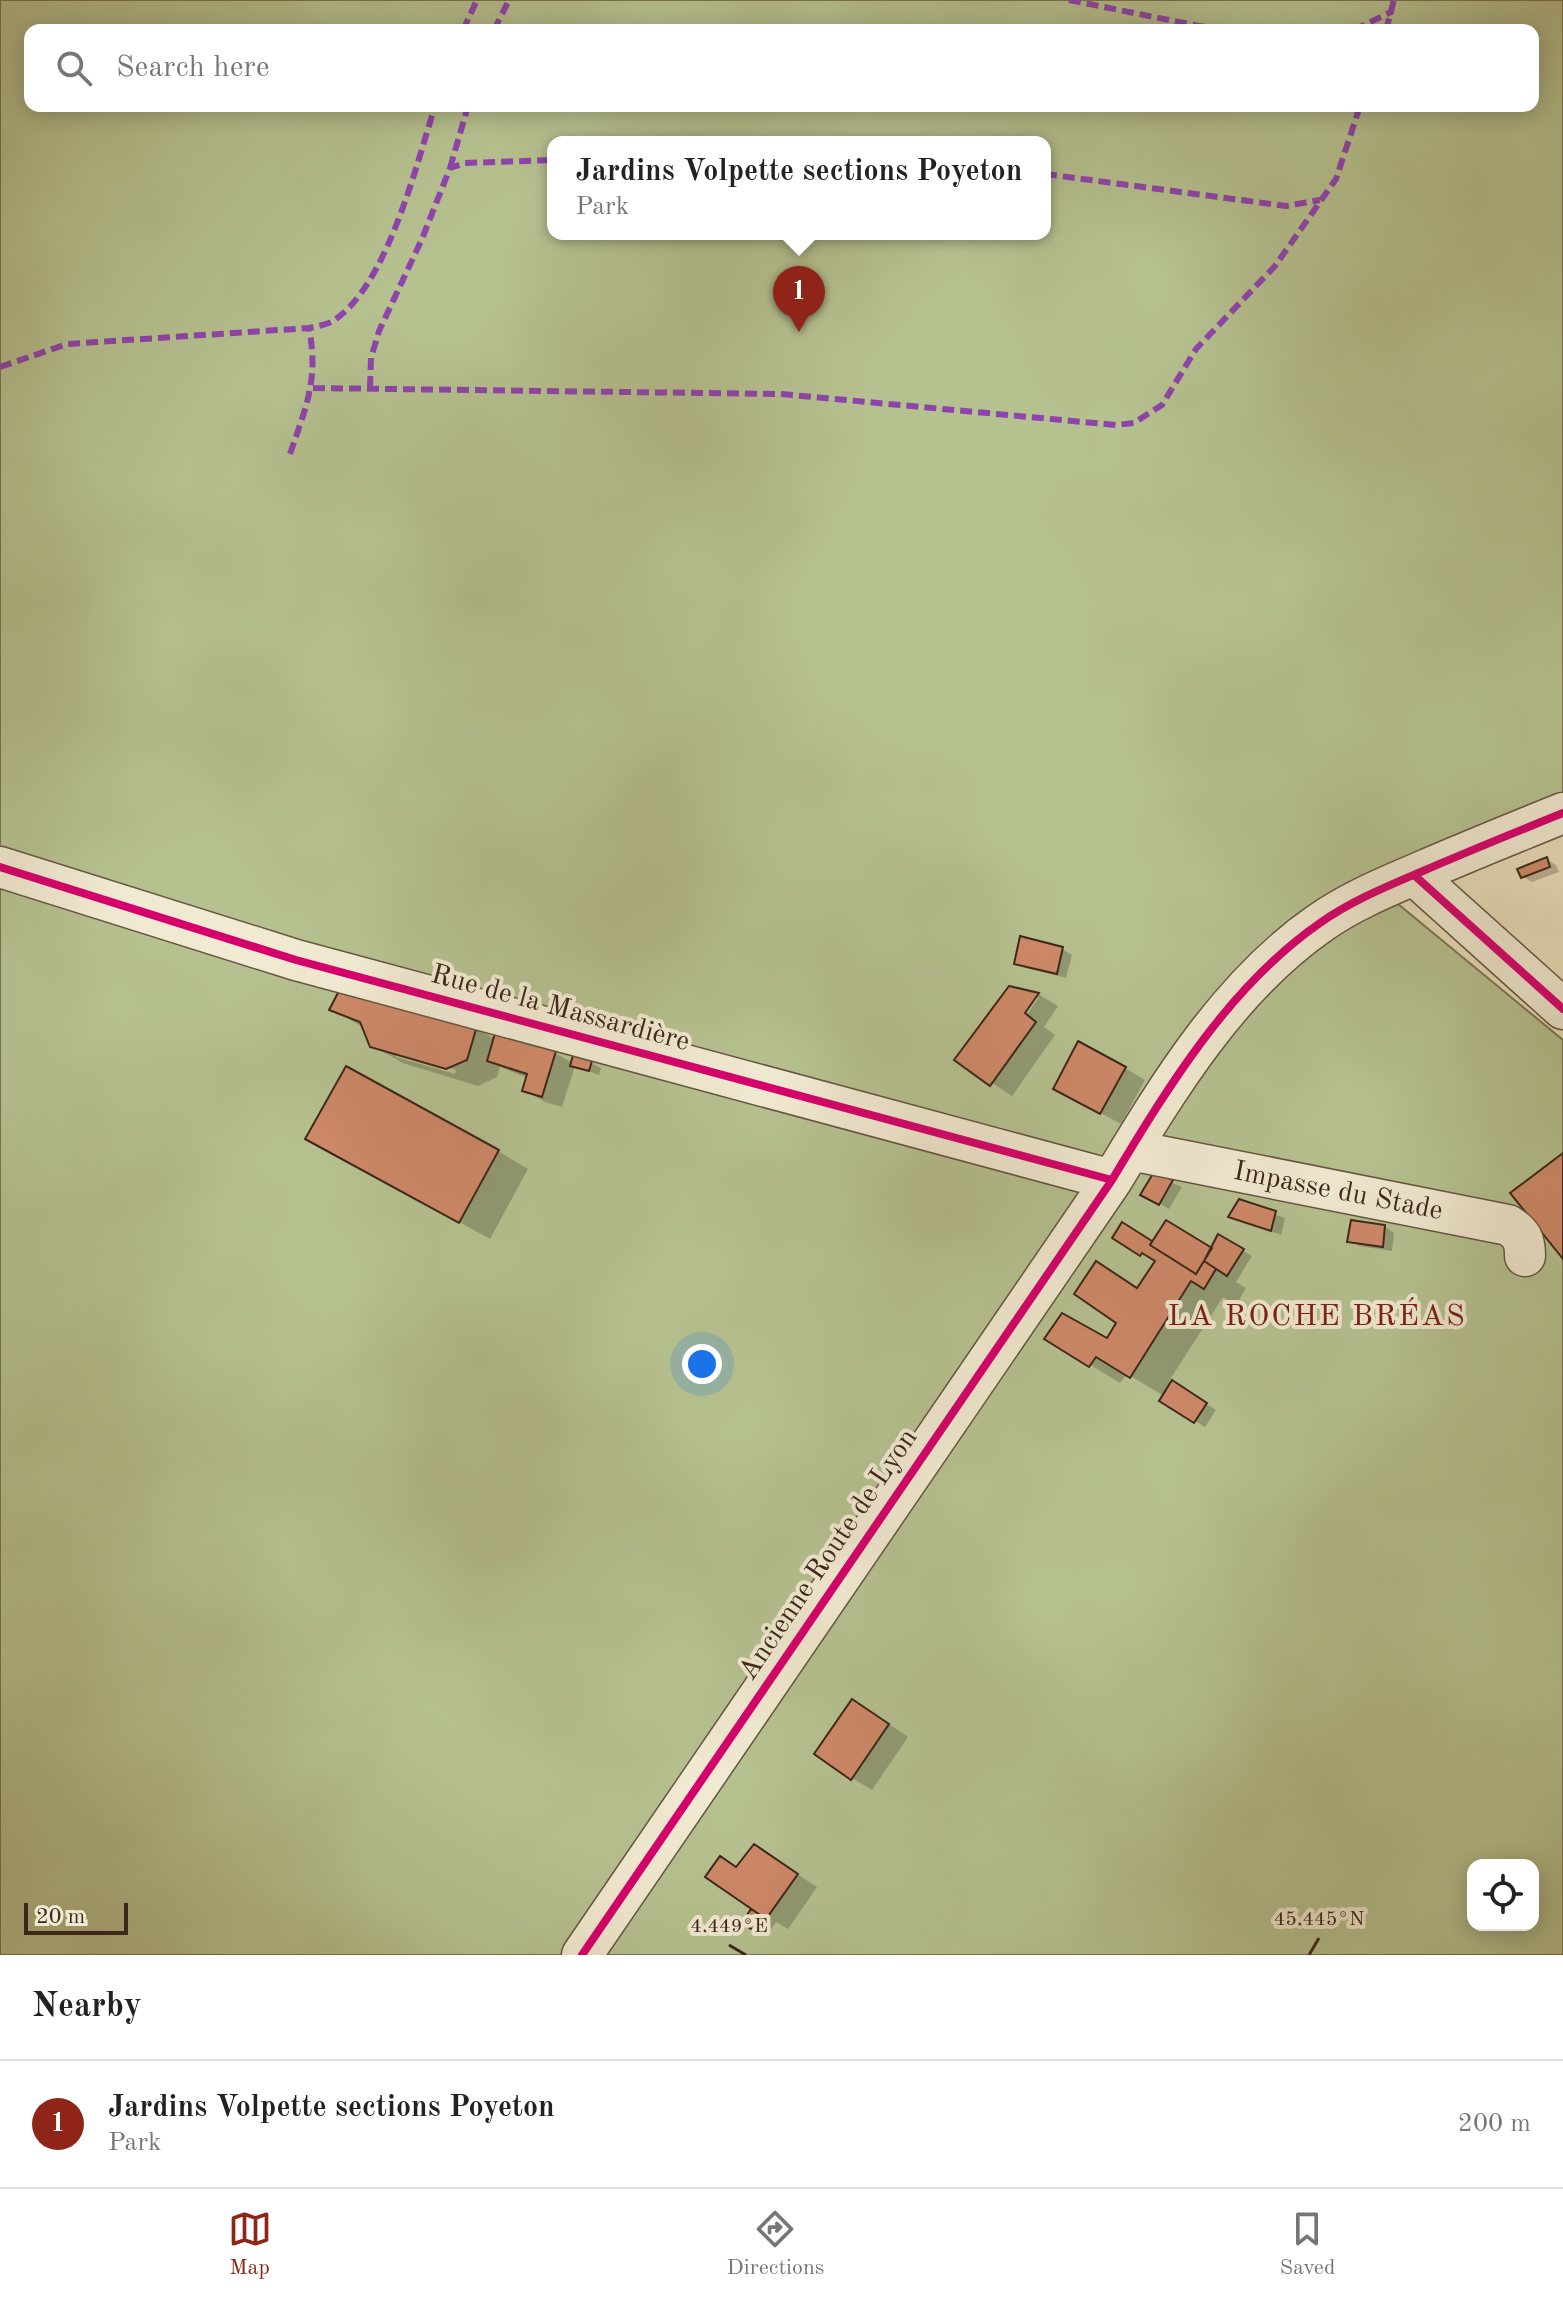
<!DOCTYPE html>
<meta charset="utf-8">
<style>
body{margin:0;font-family:"Old Standard TT",serif;background:#f2f2f2;color:#222}
.controls{position:absolute;right:24px;bottom:24px;display:grid;overflow:hidden;border-radius:16px;box-shadow:0 4px 20px #0003}
.controls button{width:72px;height:72px;display:grid;place-items:center;padding:0;border:0;border-bottom:2px solid #e0e0e0;background:#fff;color:#222;font:40px sans-serif}
.scale{position:absolute;left:24px;bottom:20px;width:104px;box-sizing:border-box;padding-left:8px;border:4px solid #3c271a;border-top:0;font-size:22px;line-height:28px;white-space:nowrap;color:#3c271a;-webkit-text-stroke:6px #f1ead2;paint-order:stroke}
.you{position:absolute;left:702px;top:1364px;width:28px;height:28px;margin:-20px;border:6px solid #fff;border-radius:50%;background:#1a73e8;box-shadow:0 0 0 12px #1a73e833}
.badge{display:grid;place-items:center;width:52px;height:52px;border-radius:50%;background:#8f2418;color:#fff;font-size:26px;font-weight:700}
.pin{position:absolute;translate:-50% -66px;filter:drop-shadow(0 2px 4px #0008)}
.pin::after{content:'';position:absolute;top:42px;width:28px;height:24px;background:inherit;clip-path:polygon(0 0,100% 0,50% 100%)}
.popup{position:absolute;left:547px;top:136px;width:504px;height:104px;box-sizing:border-box;display:grid;place-content:center;border-radius:16px;background:#fff;filter:drop-shadow(0 2px 6px #0005);font-size:26px;white-space:nowrap;color:#767676}
.popup b{font-size:30px;color:#222}
.popup::after{content:'';position:absolute;left:50%;top:100%;margin-left:-16px;border:16px solid transparent;border-top-color:#fff}
.list{margin:0;padding:0;list-style:none}
h2{display:flex;justify-content:space-between;align-items:center;height:104px;margin:0;padding:0 32px;font-size:34px}
h2 small{font-size:26px;font-weight:400;color:#767676}
.list li{display:grid;grid-template-columns:52px 1fr auto;gap:24px;align-items:center;box-sizing:border-box;height:128px;padding:0 32px;border-top:2px solid #e0e0e0}
.list b{display:block;font-size:30px;white-space:nowrap}
.list p{margin:0;font-size:26px;white-space:nowrap;color:#767676}
.list em{font-size:26px;font-style:normal;color:#767676}
.icon{flex:none;width:44px;height:44px;fill:none;stroke:currentColor;stroke-width:2;stroke-linecap:round;stroke-linejoin:round}
.map{position:relative;flex:none;width:1563px;height:1955px;overflow:hidden}
.search{position:absolute;background:#fff;box-shadow:0 4px 20px #0003;left:24px;right:24px;top:24px;height:88px;display:flex;align-items:center;gap:20px;box-sizing:border-box;padding:0 28px;border-radius:16px;color:#767676;font-size:30px}
.sheet{height:232px;background:#fff}
nav{display:flex;justify-content:space-around;align-items:center;box-sizing:border-box;height:112px;border-top:2px solid #e0e0e0;background:#fff;font-size:22px;color:#767676}
nav a{display:grid;justify-items:center;gap:4px}
nav .on{color:#8f2418}
.map>svg:first-child{display:block}
.green{fill:#b6c190;stroke:#797455;stroke-width:2;fill-rule:evenodd}
.shadow{fill:#0003;fill-rule:evenodd}
.building{fill:#ce8968;stroke:#3c271a;stroke-width:2}
.lines{fill:none;stroke-linecap:round;stroke-linejoin:round}
.minor-casing{stroke:#675542;stroke-width:43}
.minor{stroke:#f1ead2;stroke-width:40}
.quiet{stroke:#8e44ad;stroke-width:6;stroke-dasharray:12 6;stroke-linecap:butt}
.cycleway-casing{stroke:#f1ead2;stroke-width:13}
.cycleway{stroke:#d6006c;stroke-width:8}
.ticks{fill:none;stroke:#3c271a;stroke-width:3}
.labels{text-anchor:middle;dominant-baseline:central;stroke-width:8;stroke-linejoin:round;paint-order:stroke}
.street-label{font-size:28px;fill:#3c271a;stroke:#f1ead2}
.neighbourhood-label{font-size:30px;letter-spacing:2px;fill:#7a1f14;stroke:#f1ead2}
.ticks-label{font-size:20px;text-anchor:middle;fill:#3c271a;stroke:#f1ead2;stroke-width:8;stroke-linejoin:round;paint-order:stroke}
</style>
<div class="map">
<svg width="1563" height="1955" viewBox="0 0 1563 1955">
<rect width="100%" height="100%" fill="#e9deba"/>
<filter id="stains"><feTurbulence type="fractalNoise" baseFrequency=".0025" numOctaves="4"/><feColorMatrix values="0 0 0 0 .2 0 0 0 0 .09 0 0 0 0 .02 0 0 0 .5 -.17"/></filter>
<radialGradient id="worn" r=".72"><stop offset=".6" stop-color="#630" stop-opacity="0"/><stop offset="1" stop-color="#630" stop-opacity=".3"/></radialGradient>
<!-- green -->
<path class="green" d="M0,0H1563V803L1375,885L1563,1040V1955H0ZM30,30H1533V106H30ZM553,142H1045V234H553ZM1473,1865H1533V1925H1473Z"/>
<!-- shadow -->
<path class="shadow" d="M1546,859L1556,865L1559,872L1532,882L1523,877Z
M1062,949L1072,955L1066,978L1026,968L1016,963Z
M1010,988L1038,994L1058,1006L1044,1027L1055,1035L1012,1096L957,1060ZM1034,997H1039L1021,1023L1017,1021Z
M332,1009L476,1028L495,1039L555,1053L573,1063H591L601,1068L599,1075L575,1066L562,1107L545,1102L524,1090L528,1078L500,1067L497,1077L478,1086L403,1063L371,1045L364,1028ZM396,1052L456,1070L455,1074L396,1057Z
M1125,1068L1145,1080L1121,1124L1076,1100Z
M498,1151L528,1169L490,1239L339,1156Z
M1155,1175L1182,1187L1169,1209L1143,1194Z
M1240,1202L1285,1218L1281,1235L1231,1217Z
M1122,1225L1154,1243L1212,1250L1219,1237L1252,1256L1236,1282L1246,1288L1236,1305L1223,1297L1169,1381L1216,1410L1205,1427L1162,1400L1164,1396L1127,1374L1120,1383L1047,1338L1108,1341L1156,1263L1114,1237Z
M1385,1227L1394,1233L1392,1251L1359,1246L1350,1241Z
M872,1713L908,1737L872,1790L852,1778Z
M754,1846L817,1887L788,1929L776,1922L766,1936L745,1922L761,1917L738,1868Z"/>
<!-- building -->
<path class="building" d="M1547,857L1550,867L1521,878L1517,869Z
M1020,936L1063,947L1057,974L1014,964Z
M1009,986L1039,993L1025,1013L1036,1022L990,1086L954,1060Z
M340,989L477,1026L467,1060L446,1069L370,1047L360,1022L329,1010Z
M495,1033L556,1051L542,1097L522,1091L527,1074L487,1061Z
M1078,1041L1126,1067L1100,1114L1053,1089Z
M573,1055L592,1061L589,1071L570,1066Z
M346,1066L499,1150L459,1223L305,1139Z
M1563,1153V1259L1510,1193Z
M1154,1172L1173,1180L1159,1205L1140,1195Z
M1239,1199L1276,1211L1271,1231L1228,1217Z
M1166,1220L1212,1248L1196,1274L1150,1245Z
M1351,1220L1385,1225L1383,1247L1347,1242Z
M1122,1222L1152,1241L1150,1245L1196,1274L1204,1261L1216,1269L1204,1289L1191,1281L1130,1378L1096,1357L1089,1367L1044,1339L1062,1313L1107,1338L1116,1323L1074,1294L1096,1261L1137,1288L1155,1261L1142,1253L1140,1256L1112,1238Z
M1218,1234L1244,1249L1227,1276L1204,1261Z
M1172,1380L1207,1403L1194,1423L1159,1401Z
M852,1699L889,1724L851,1780L814,1754Z
M754,1844L798,1874L766,1919L705,1877L720,1856L736,1867Z
M751,1909L765,1918L756,1932L742,1923Z"/>
<g class="lines">
<defs>
<path id="minor" d="M0,867L296,960L1112,1180
M1414,875L1563,1009
M1130,1150L1508,1225C1522,1234 1525,1240 1525,1256
M582,1955L1112,1180C1168,1087 1229,986 1320,923C1351,901 1388,886 1423,871C1469,851 1516,832 1563,813"/>
</defs>
<!-- minor casing -->
<use href="#minor" class="minor-casing"/>
<!-- minor -->
<use href="#minor" class="minor"/>
<!-- quiet -->
<path class="quiet" d="M1069,0L1199,26L1244,30
M463,30L477,0
M494,30L509,0
M1354,30L1393,11
M1386,30L1394,0
M450,168L468,106
M1045,174L1286,206L1320,200
M0,367L67,344L309,328C317,326 326,325 333,321C387,286 416,166 435,106
M313,388L781,394L1116,425L1134,423L1162,405L1196,349L1275,266L1336,179L1360,106
M370,388L371,358L379,331L422,239L450,168L465,163L553,160
M290,454C306,407 319,379 309,328"/>
<defs>
<path id="cycleway" d="M0,867L296,960L1112,1180
M1414,875L1563,1009
M582,1955L1112,1180C1168,1087 1229,986 1320,923C1351,901 1388,886 1423,871C1469,851 1516,832 1563,813"/>
</defs>
<!-- cycleway casing -->
<use href="#cycleway" class="cycleway-casing"/>
<!-- cycleway -->
<use href="#cycleway" class="cycleway"/>
</g>
<!-- ticks -->
<path class="ticks" d="M729,1945L746,1955M1309,1955L1319,1938"/>
<g class="labels">
<!-- street labels -->
<g class="street-label">
<text transform="translate(560 1009) rotate(15)">Rue de la Massardière</text>
<text transform="translate(1338 1192) rotate(11)">Impasse du Stade</text>
<text transform="translate(829 1555) rotate(-56)">Ancienne Route de Lyon</text>
</g>
<!-- neighbourhood labels -->
<g class="neighbourhood-label">
<text x="1317" y="1317">LA ROCHE BRÉAS</text>
</g>
</g>
<g class="ticks-label">
<text x="1319" y="1925">45.445°N</text>
<text x="729" y="1932">4.449°E</text>
</g>
<rect width="100%" height="100%" filter="url(#stains)"/>
<rect width="100%" height="100%" fill="url(#worn)"/>
</svg>
<div class="controls">
<button><svg class="icon" aria-label="locate" viewBox="0 0 24 24"><circle cx="12" cy="12" r="6"/><path d="M12 2v4M12 18v4M2 12h4M18 12h4"/></svg></button>
</div>
<div class="scale">20 m</div>
<div class="you"></div>
<div class="pin badge" style="left:799px;top:332px">1</div>
<div class="popup"><b>Jardins Volpette sections Poyeton</b>Park</div>
<div class="search"><svg class="icon" aria-label="search" viewBox="0 0 24 24"><circle cx="10" cy="10" r="6"/><path d="M15 15l6 6"/></svg>Search here</div>
</div>
<section class="sheet">
<h2>Nearby<small></small></h2>
<ul class="list">
<li><span class="badge">1</span><div><b>Jardins Volpette sections Poyeton</b><p>Park</p></div><em>200 m</em></li>
</ul>
</section>
<nav>
<a class="on"><svg class="icon" aria-label="map" viewBox="0 0 24 24"><path d="M3 6l6-2 6 2 6-2v14l-6 2-6-2-6 2zM9 4v14M15 6v14"/></svg>Map</a>
<a><svg class="icon" aria-label="directions" viewBox="0 0 24 24"><path d="M12 3l9 9-9 9-9-9zM9 14v-3h6M13 9l2 2-2 2"/></svg>Directions</a>
<a><svg class="icon" aria-label="saved" viewBox="0 0 24 24"><path d="M7 4h10v16l-5-4-5 4z"/></svg>Saved</a>
</nav>
